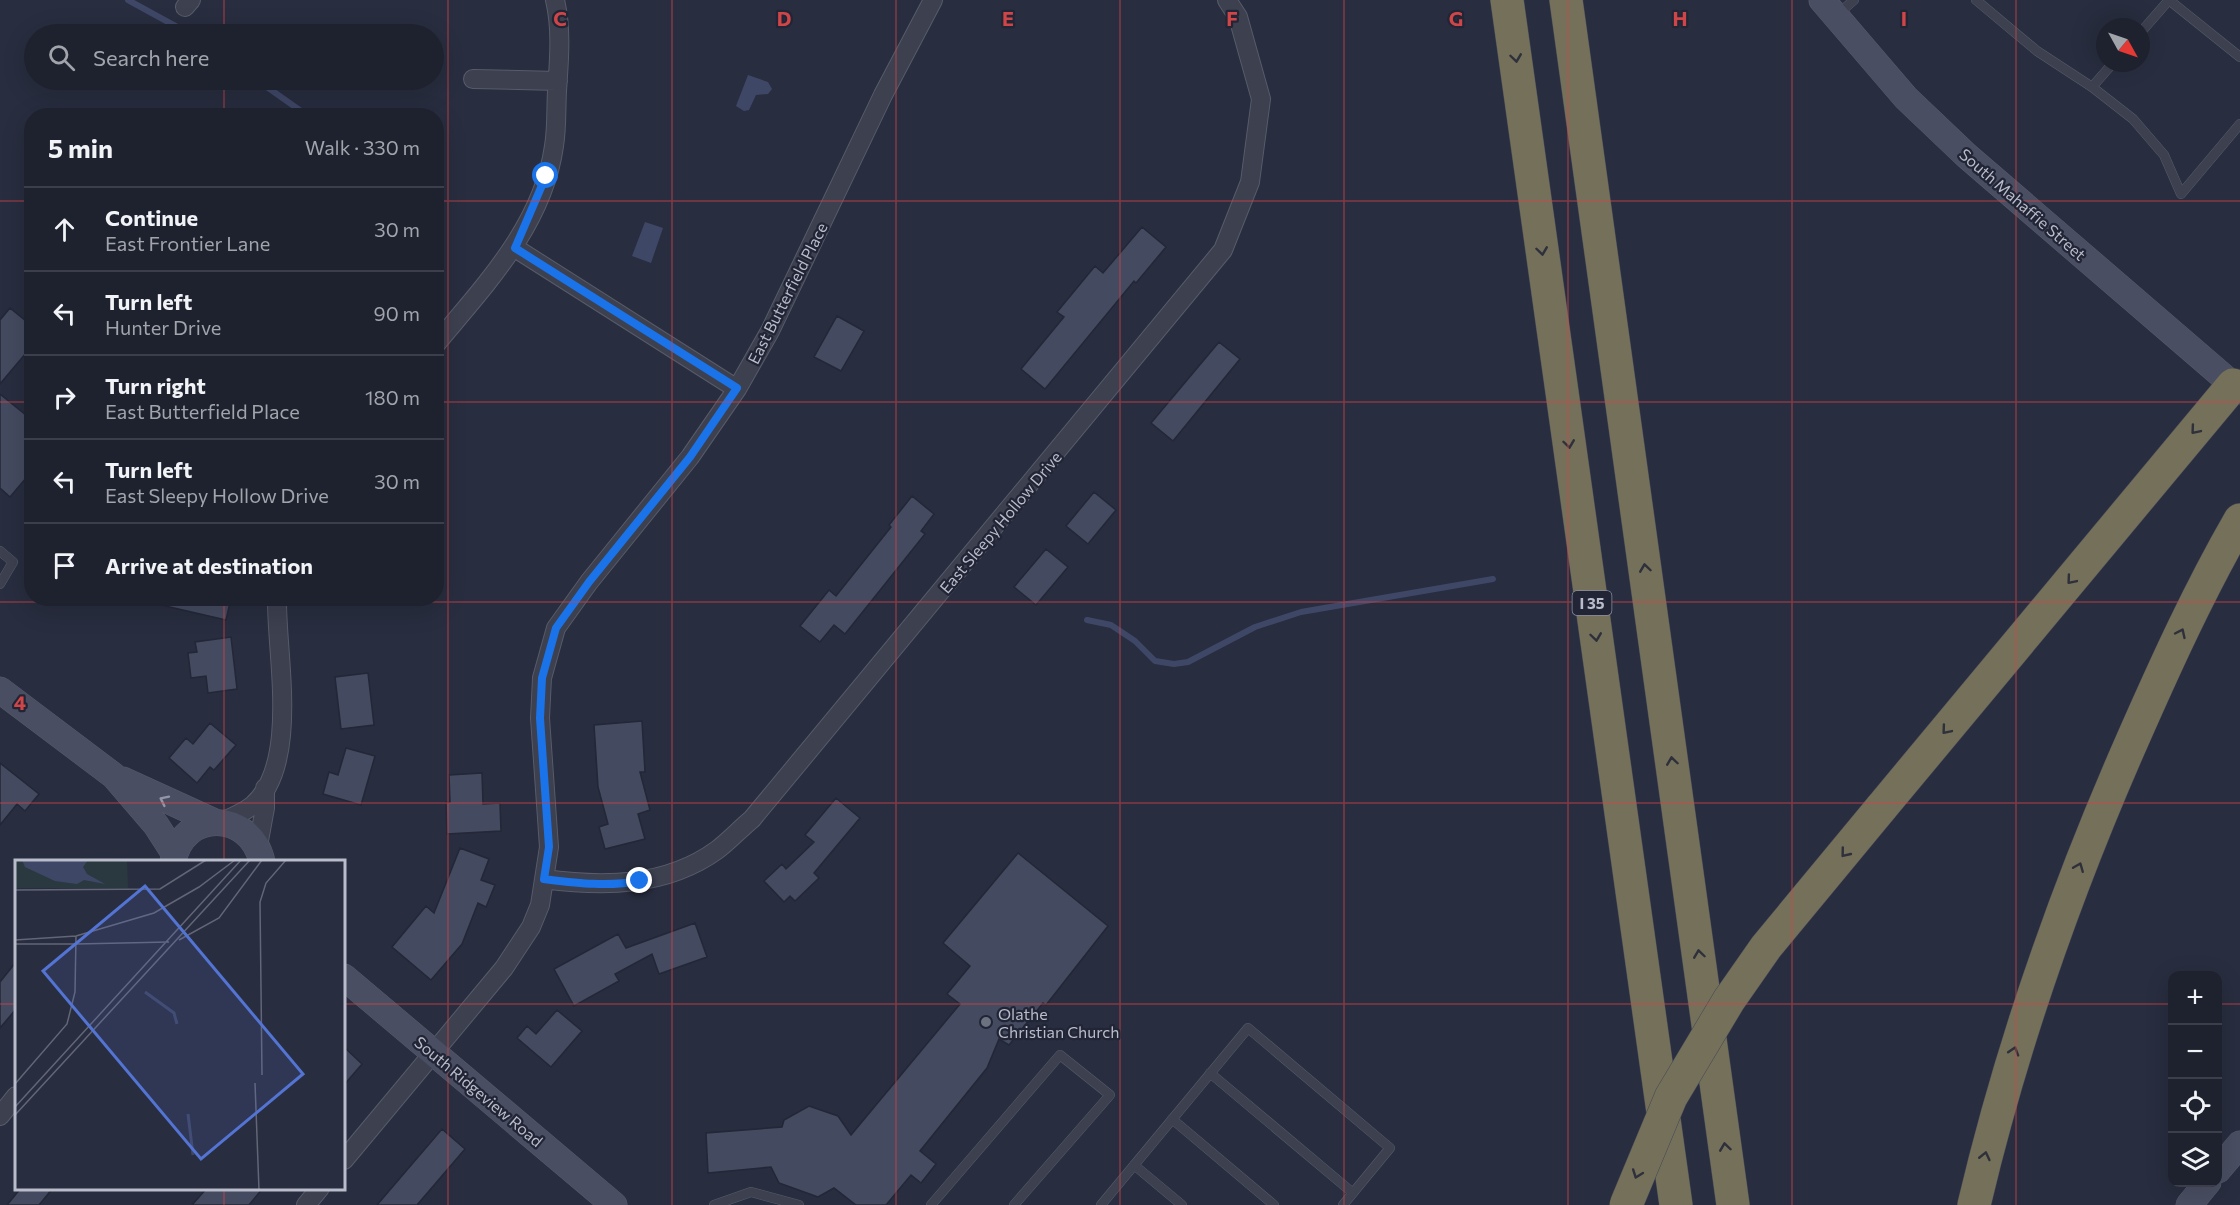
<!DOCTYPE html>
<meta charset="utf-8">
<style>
body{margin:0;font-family:Commissioner,sans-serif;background:#262a37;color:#f1f3f6}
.controls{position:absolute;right:18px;bottom:18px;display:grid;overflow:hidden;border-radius:12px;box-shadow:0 6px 24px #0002}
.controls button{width:54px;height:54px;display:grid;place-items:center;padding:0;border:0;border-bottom:2px solid #3c3f4b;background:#1e222f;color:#f1f3f6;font:30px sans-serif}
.compass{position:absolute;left:2096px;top:18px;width:54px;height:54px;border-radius:50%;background:#1e222f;box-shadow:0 6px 24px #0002;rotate:130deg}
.stop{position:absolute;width:18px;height:18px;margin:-14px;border:4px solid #1a73e8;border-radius:50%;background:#fff}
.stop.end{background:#1a73e8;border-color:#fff;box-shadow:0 2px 6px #0008}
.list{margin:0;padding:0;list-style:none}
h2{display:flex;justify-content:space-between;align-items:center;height:78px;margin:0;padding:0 24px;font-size:26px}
h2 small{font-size:20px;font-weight:400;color:#a1a4aa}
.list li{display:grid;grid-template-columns:39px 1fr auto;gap:18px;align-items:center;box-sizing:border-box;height:84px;padding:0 24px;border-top:2px solid #3c3f4b}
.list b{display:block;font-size:22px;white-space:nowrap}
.list p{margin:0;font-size:20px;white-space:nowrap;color:#a1a4aa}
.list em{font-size:20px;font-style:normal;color:#a1a4aa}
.icon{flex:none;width:33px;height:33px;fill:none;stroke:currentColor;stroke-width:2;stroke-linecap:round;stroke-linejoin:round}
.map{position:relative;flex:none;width:2240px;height:1205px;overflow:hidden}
.search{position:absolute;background:#1e222f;box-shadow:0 6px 24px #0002;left:24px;top:24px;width:420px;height:66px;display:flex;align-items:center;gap:15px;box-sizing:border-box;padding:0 21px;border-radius:33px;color:#a1a4aa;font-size:22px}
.panel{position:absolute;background:#1e222f;box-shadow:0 6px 24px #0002;left:24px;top:108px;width:420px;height:498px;border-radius:24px}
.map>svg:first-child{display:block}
.water{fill:#3f4767}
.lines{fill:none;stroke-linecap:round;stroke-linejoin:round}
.stream{stroke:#3f4767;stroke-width:6}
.building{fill:#444a5f;stroke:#232737;stroke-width:1.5}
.lane-casing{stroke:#575b6a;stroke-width:10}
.street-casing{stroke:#575b6a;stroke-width:20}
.secondary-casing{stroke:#575b6a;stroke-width:27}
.highway-casing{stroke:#444857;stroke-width:34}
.lane{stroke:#3c404f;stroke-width:9}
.street{stroke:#3c404f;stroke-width:18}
.secondary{stroke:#4a4e62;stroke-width:26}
.highway{stroke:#75705a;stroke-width:33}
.highway-bridge-casing{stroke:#444857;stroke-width:34;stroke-linecap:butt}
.highway-bridge{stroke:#75705a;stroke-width:33}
.oneway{stroke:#2e303b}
.oneway2{stroke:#9296a6}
.route{stroke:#1a73e8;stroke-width:8}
.grid{fill:none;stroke:#d04648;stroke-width:1.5;stroke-opacity:0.55}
.worship-dot{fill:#6b7280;stroke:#212535;stroke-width:2}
.labels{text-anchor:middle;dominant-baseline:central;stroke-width:4.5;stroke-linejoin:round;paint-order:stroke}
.shield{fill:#212535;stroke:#8b8f9d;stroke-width:1.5}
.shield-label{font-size:15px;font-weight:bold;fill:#b9bcca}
.street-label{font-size:16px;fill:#b9bcca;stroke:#212535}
.poi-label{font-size:16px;fill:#b9bcca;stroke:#212535;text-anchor:start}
.inset-river{fill:none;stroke:#3f4767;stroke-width:3}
.inset-road{fill:none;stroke:#626677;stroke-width:1.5}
.view{fill:#5474d3;fill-opacity:0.15;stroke:#5474d3;stroke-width:3}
.inset-edge{fill:none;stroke:#b9bcca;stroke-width:3}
.grid-label{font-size:20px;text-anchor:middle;font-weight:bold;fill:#d04648;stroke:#212535;stroke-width:4.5;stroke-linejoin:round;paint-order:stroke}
</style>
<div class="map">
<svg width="2240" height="1205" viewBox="0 0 2240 1205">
<rect width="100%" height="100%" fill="#282d3f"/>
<!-- water -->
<path class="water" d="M748,75L768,82L772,89L768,94L756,95L749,110L744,111L736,106Z
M645,222L663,228L651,263L632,256Z"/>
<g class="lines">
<!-- stream -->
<path class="stream" d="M128,0L190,34
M257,80L308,116
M1087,620L1111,625L1135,641L1155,661L1174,664L1188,662L1255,627L1301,612L1493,579"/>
</g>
<!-- building -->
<path class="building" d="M1142,227L1166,247L1136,283L1134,281L1045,389L1021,369L1064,317L1057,312L1095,266L1103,273Z
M10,308L32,326V346L0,384V320Z
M837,316L864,331L841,371L814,357Z
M1219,342L1240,359L1173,441L1151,423Z
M0,394L32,420V471L10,497L0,488Z
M1094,492L1116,510L1088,544L1066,526Z
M912,496L934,514L921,531L925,534L845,634L834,625L820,642L800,626L829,590L836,596L891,527L889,525Z
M1046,549L1068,567L1036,605L1014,587Z
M162,598H231L226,620L161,605Z
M231,637L237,689L208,693L206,676L191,678L188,653L197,652L195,642Z
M368,673L374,725L341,729L335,677Z
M642,721L645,772H640L650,810L638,814L645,839L605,849L599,827L608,824L598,787L594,725Z
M210,723L236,745L214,770L210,767L197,783L169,758L186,738L193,744Z
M346,748L375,756L361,805L323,794L329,772L338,775Z
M0,763L39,794L25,811L17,804L0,825Z
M482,773L483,804L500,803L501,831L447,834L446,802H450L449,775Z
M836,798L860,818L814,873L819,878L795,901L790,896L784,902L764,881L782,864L786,869L814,842L805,835Z
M460,848L489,859L481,880L495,885L486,907L478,903L462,944L431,980L392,947L426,906L434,913Z
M1018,853L1108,926L1046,1005L1043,1003L1009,1045L999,1039L987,1068L920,1151L936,1164L921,1183L911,1175L886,1205H856L834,1188L818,1197L779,1183L771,1167L708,1173L706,1133L782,1127L784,1120L809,1106L838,1116L851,1135L960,1004L947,994L970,966L943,943Z
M695,923L707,957L659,974L652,954L615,974L619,981L574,1006L554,969L618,934L626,948Z
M16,962V1009L0,1028V982Z
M557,1010L582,1031L551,1067L517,1038L527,1026L536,1034Z
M344,1047L362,1064L344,1085Z
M442,1129L465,1149L417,1205H377Z
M21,1188H53L39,1205H7Z
M207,1188H263L249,1205H192Z"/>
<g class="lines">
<defs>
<path id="lane" d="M1976,0L2037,51L2092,87L2133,119L2164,155L2181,194L2240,124
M1838,14L1854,0
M2141,32L2169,0L2240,57
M2092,87L2113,63
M0,551L13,562L0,584
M1210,1073L1353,1193
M1172,1119L1274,1205
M1134,1165L1182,1205
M714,1205L751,1192L799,1205
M931,1205L1060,1055L1110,1095L1014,1205
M1101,1205L1248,1028L1390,1148L1343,1205"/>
<path id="street" d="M185,7L191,0
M473,79L558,81
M515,248L737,389
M436,344C485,285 543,225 554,146C557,128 556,109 557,91C559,61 562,30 555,0
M221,822C233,817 243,813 253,805C300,763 276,654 277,598
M258,846L265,808V788
M544,879C603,887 666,887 717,850C729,841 740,829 752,819L1223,250L1250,182L1261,99L1238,17L1227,0
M0,1116L16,1096
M344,1160L504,968L531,927L540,905L549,847L540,718L542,678L556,628L589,582L690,457L737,389L770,331L883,95L933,0
M306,1205L320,1188"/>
<path id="secondary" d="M1822,0L1906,98L1967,156L2240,391
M0,690L114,776L156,825L174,853
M123,780L215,822
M173,862C182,809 251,810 262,862
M344,977L614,1205
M2218,1170L2240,1144
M2189,1205L2208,1182"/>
<path id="highway" d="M1507,0L1676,1205
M1566,0L1733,1205
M1881,808L2233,385
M1974,1205C2012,1044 2065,893 2132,741C2165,666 2199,591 2240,520"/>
</defs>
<!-- lane casing -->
<use href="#lane" class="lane-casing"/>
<!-- street casing -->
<use href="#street" class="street-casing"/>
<!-- secondary casing -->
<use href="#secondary" class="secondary-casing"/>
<!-- highway casing -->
<use href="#highway" class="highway-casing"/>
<!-- lane -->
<use href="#lane" class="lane"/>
<!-- street -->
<use href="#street" class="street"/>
<!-- secondary -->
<use href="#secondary" class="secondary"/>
<!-- highway -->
<use href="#highway" class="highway"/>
<defs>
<path id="highway-bridge" d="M1626,1205L1671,1097L1729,1000L1766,947L1881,808"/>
</defs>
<!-- highway-bridge casing -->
<use href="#highway-bridge" class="highway-bridge-casing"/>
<!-- highway-bridge -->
<use href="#highway-bridge" class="highway-bridge"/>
</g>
<!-- one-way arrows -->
<defs><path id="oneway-chevron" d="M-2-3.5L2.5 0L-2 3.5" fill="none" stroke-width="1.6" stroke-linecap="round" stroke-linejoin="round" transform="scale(1.5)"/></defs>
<g class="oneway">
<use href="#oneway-chevron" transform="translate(1516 58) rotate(82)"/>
<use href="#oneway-chevron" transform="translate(1542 251) rotate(82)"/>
<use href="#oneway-chevron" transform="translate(2195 430) rotate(130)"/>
<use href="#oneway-chevron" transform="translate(1569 444) rotate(82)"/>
<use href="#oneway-chevron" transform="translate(1645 568) rotate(-98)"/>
<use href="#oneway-chevron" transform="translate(2071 580) rotate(130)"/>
<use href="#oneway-chevron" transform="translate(2181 633) rotate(-65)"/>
<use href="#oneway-chevron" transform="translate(1596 637) rotate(82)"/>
<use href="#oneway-chevron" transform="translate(1946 730) rotate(130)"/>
<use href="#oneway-chevron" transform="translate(1672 761) rotate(-98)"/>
<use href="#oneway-chevron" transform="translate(1845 853) rotate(129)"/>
<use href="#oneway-chevron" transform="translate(2079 867) rotate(-68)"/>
<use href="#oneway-chevron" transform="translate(1699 954) rotate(-98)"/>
<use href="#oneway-chevron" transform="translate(2014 1051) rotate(-73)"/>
<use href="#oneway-chevron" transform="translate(1725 1147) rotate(-98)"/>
<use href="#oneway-chevron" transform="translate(1985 1156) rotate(-77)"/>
<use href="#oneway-chevron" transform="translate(1637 1174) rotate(110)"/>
</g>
<use class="oneway2" href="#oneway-chevron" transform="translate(164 800) rotate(-154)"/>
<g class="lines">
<!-- route -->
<path class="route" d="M546,176L515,248L737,388L690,457L589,582L556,628L542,678L540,718L549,847L544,879C577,883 607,887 640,881"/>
</g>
<!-- grid -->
<path class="grid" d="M224,0V34M448,0V1205M672,0V1205M896,0V1205M1120,0V1205M1344,0V1205M1568,0V1205M1792,0V1205M2016,0V1205M224,80V116M0,201H32M436,201H2240M0,402H32M436,402H2240M224,598V862M0,602H2240M0,803H2240M0,1004H16M344,1004H2172M2218,1004H2240M224,1188V1205"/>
<!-- markers -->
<circle class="worship-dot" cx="986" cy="1022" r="6"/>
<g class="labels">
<!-- shield labels -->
<rect class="shield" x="1572.5" y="591" width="39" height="24" rx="4.5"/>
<g class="shield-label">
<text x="1592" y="603">I 35</text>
</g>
<!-- street labels -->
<g class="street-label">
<text transform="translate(2023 204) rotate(41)">South Mahaffie Street</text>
<text transform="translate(787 293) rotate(-63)">East Butterfield Place</text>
<text transform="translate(1000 522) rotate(-50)">East Sleepy Hollow Drive</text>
<text transform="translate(479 1091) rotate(40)">South Ridgeview Road</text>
</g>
<!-- poi labels -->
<g class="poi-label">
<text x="998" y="1013">Olathe<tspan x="998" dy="18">Christian Church</tspan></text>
</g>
</g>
<!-- overview -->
<g transform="translate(15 860)">
<rect width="330" height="330" fill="#282d3f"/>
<path d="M0,0H112L113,28H0Z" fill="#2a3940"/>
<path d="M7,0H73L68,7L72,14L90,24L69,20L62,24L40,21L10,7Z" fill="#3f4767"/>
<path class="inset-river" d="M130,132L159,153L162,164M173,254L178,295"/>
<path class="inset-road" d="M0,30L145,29L191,0M61,76L139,53L184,27L220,0M0,80L61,76M164,80L204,58L247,0M0,84H61M61,84L154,82M247,215L245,42L251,23L271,0M240,223L244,330M0,224L52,164L60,132L61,76M0,247L226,0M0,255L235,0"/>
<path class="view" d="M130,26L288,214L186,299L28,111Z"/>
<rect width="330" height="330" class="inset-edge"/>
</g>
<g class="grid-label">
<text x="560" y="26">C</text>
<text x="784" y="26">D</text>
<text x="1008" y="26">E</text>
<text x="1232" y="26">F</text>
<text x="1456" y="26">G</text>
<text x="1680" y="26">H</text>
<text x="1904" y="26">I</text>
<text x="20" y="710">4</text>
</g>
</svg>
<div class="controls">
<button>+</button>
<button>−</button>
<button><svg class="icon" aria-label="locate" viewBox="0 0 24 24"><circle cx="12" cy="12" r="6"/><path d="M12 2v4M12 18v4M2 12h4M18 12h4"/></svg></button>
<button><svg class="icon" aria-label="layers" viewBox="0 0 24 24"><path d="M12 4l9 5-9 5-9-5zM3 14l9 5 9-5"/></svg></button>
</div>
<svg class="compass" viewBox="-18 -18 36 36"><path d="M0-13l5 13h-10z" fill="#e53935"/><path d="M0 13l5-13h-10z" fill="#a1a4aa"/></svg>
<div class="stop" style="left:546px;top:176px"></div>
<div class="stop end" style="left:640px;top:881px"></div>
<div class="search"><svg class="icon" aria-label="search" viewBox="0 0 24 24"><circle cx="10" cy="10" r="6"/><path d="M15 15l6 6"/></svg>Search here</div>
<section class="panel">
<h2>5 min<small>Walk · 330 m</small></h2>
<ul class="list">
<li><svg class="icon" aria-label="ahead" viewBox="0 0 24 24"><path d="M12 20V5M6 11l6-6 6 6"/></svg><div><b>Continue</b><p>East Frontier Lane</p></div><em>30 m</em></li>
<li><svg class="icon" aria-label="left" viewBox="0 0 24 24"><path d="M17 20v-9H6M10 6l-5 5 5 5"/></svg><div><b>Turn left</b><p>Hunter Drive</p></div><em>90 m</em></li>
<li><svg class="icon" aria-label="right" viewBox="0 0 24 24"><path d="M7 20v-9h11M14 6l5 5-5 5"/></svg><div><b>Turn right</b><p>East Butterfield Place</p></div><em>180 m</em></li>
<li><svg class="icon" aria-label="left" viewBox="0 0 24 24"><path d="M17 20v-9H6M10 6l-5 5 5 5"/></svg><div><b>Turn left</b><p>East Sleepy Hollow Drive</p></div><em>30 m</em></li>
<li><svg class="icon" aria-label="arrive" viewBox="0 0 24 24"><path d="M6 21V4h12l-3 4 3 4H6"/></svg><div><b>Arrive at destination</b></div></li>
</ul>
</section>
</div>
